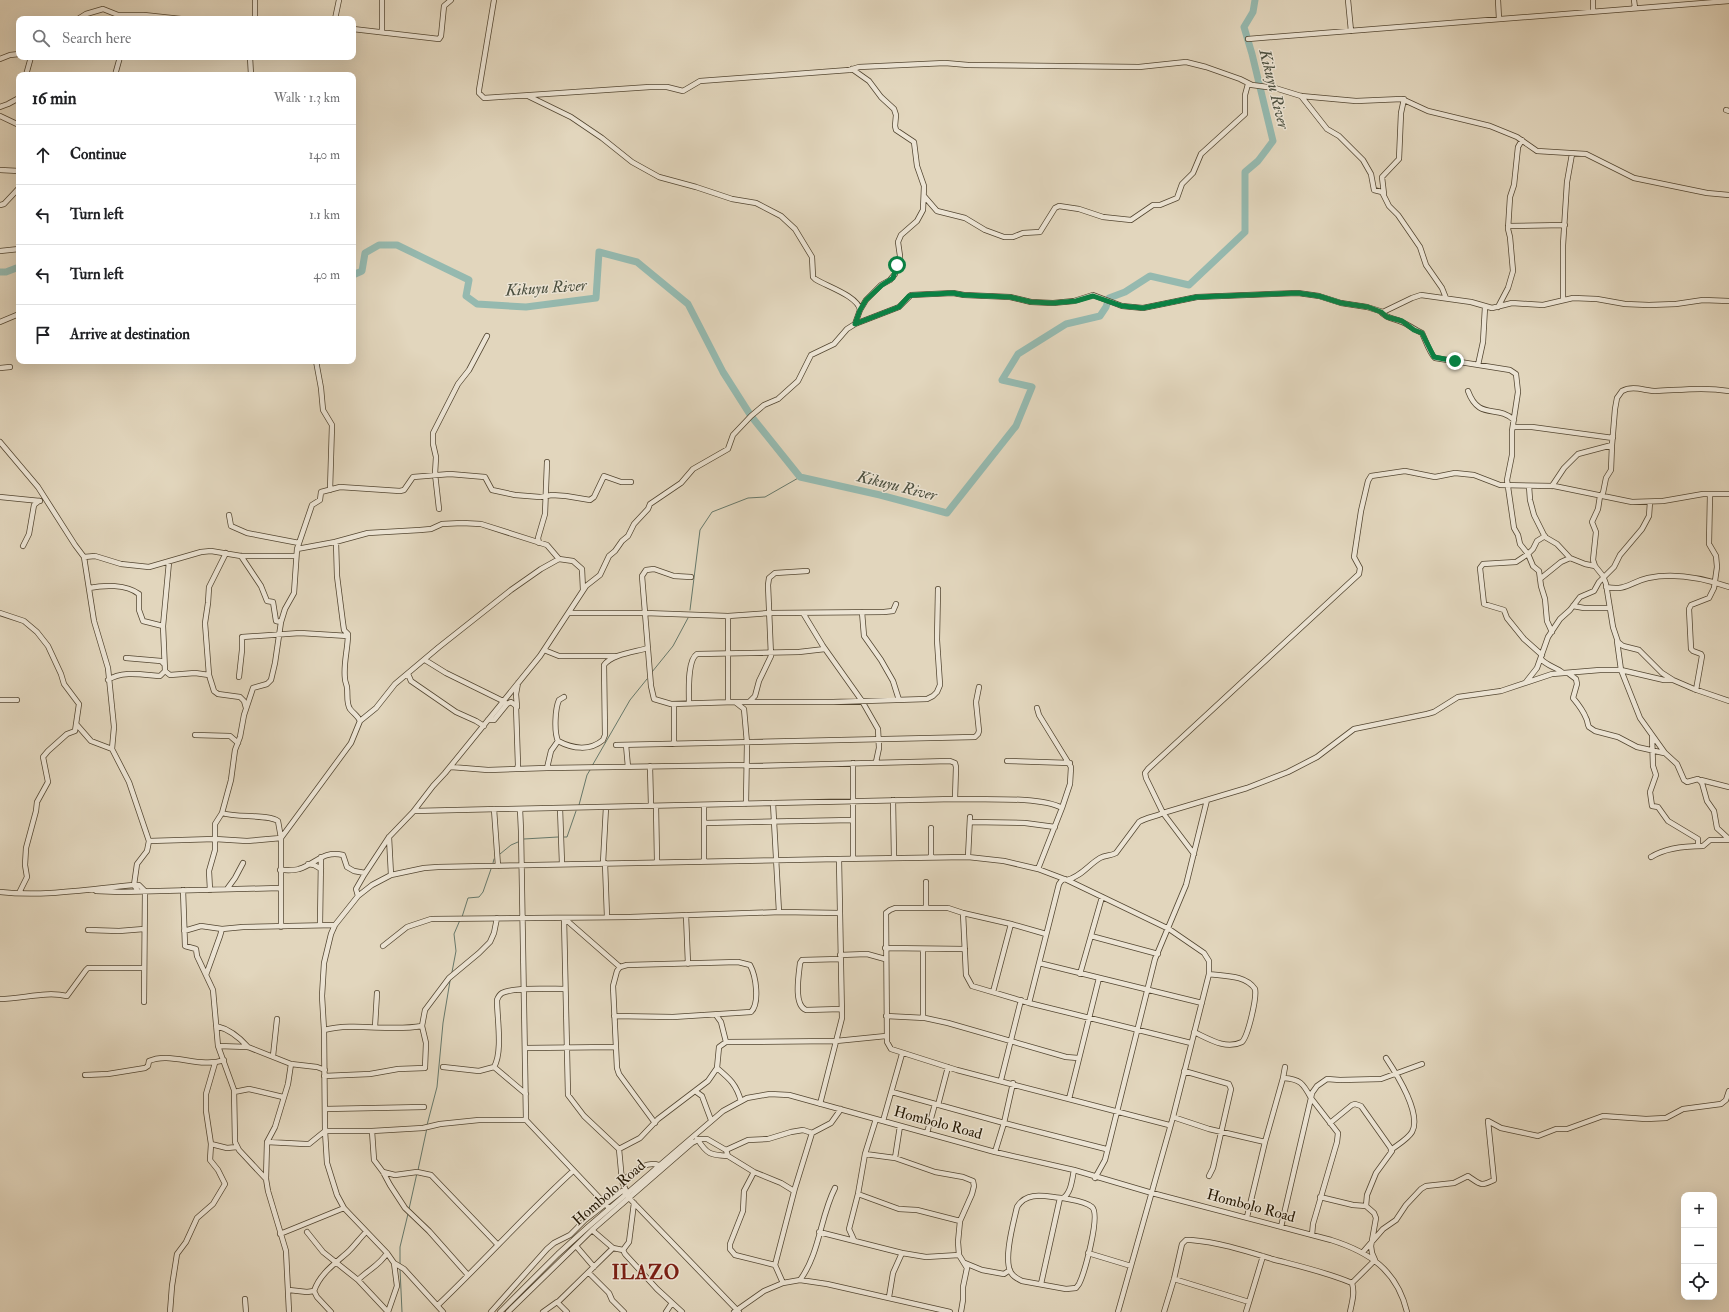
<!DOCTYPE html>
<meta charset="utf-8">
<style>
body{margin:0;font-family:"IM FELL Double Pica",serif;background:#f2f2f2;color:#202124}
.controls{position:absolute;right:12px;bottom:12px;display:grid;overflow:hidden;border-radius:8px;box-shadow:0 4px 16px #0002}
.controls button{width:36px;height:36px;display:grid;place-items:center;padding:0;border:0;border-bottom:1px solid #e0e0e0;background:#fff;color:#202124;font:20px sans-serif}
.stop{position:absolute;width:12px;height:12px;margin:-9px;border:3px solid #0b8043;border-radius:50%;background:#fff}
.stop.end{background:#0b8043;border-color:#fff;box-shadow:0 1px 4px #0008}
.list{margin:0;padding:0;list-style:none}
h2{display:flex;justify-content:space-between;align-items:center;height:52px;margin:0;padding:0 16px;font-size:17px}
h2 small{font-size:13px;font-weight:400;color:#757577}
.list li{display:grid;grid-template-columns:26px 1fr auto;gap:12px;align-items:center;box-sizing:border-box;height:60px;padding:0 16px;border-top:1px solid #e0e0e0}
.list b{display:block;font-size:15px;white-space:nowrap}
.list em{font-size:13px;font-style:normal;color:#757577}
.icon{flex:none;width:22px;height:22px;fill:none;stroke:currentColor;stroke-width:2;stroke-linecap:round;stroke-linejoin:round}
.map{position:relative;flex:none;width:1729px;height:1312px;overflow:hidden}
.search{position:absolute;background:#fff;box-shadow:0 4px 16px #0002;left:16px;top:16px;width:340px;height:44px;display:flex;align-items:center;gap:10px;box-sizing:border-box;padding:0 14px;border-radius:8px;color:#757577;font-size:15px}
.panel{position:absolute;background:#fff;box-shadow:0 4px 16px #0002;left:16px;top:72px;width:340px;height:292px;border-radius:8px}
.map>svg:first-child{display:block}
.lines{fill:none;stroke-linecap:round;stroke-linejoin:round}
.stream{stroke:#67786a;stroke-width:1}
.river{stroke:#95b9af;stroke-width:7}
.minor-casing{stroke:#534631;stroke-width:6}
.minor{stroke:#ece4d4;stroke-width:4.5}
.route{stroke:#0b8043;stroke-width:5}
.labels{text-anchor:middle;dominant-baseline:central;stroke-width:3;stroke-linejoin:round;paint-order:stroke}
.street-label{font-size:15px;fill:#231602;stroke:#ece4d4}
.water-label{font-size:16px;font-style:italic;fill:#4b4f3f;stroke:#ece4d4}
.district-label{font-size:19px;font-weight:bold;letter-spacing:1px;fill:#7a1f14;stroke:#ece4d4}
</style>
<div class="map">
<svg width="1729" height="1312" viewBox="0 0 1729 1312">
<rect width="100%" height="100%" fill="#e2d6bd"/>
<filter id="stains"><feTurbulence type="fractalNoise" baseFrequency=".005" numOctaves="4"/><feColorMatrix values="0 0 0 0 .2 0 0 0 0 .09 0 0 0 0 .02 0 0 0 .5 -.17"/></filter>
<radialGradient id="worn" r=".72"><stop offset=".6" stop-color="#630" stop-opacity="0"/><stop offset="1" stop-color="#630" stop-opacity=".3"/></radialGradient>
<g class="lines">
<!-- stream -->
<path class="stream" d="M690,610L700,530L712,512L748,498L765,497L800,477
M652,672L673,646L688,618
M592,766L630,700L647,679
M579,805L587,775L590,770
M564,837H567L576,811
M524,839L558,837
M500,854L511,845L518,842
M493,863L494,859
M462,917L468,898L479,897L483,892L491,869
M452,972L456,951L454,934L460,920
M427,1125L437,1087L443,1023L450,981
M418,1170L427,1128
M409,1209L417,1173
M400,1264V1247L408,1214
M400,1269L402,1312"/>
<!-- river -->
<path class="river" d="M0,272H6L19,267
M353,275L362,271L365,253L379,245H397L469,280L466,296L477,304L526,307L596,298L599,252L637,262L688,304L723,372L751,416L800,477L880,495L947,513L1016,426L1032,387L1002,380L1018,354L1066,324L1100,316L1106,307L1109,298L1125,292L1150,276L1189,285L1245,232V172L1258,161L1273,141L1252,54L1244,27L1253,12L1255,0"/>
<defs>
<path id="minor" d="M494,0L479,90V93L484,98L650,87H667L683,91L700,81L849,70L859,67L945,63L968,65L1139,67L1186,62L1206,67L1240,79L1252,85L1275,88L1301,96L1356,101L1402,99L1428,111L1490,126L1517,137L1537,151L1586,154L1634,178L1707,193L1729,195
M1348,0L1351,31
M1498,0L1499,19
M1593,0V11
M1634,0L1635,8
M78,19L86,14L103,9L118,15H144L181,19
M255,19V0
M335,19L339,0
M353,29L439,39L441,36L444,6L451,0
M382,32V0
M1248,39L1729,1
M250,57L251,75
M0,59L10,55L19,54
M852,69L869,81L881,97L894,109L896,115L895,126L896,130L914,142L917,166L924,186L923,210L917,221L901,235L898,242L900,256L895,274L890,280L881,285L866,300L860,310
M26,75L31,57
M115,75L120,57
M1301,96L1327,129L1339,136L1363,160L1371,174L1374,190L1382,192L1389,206L1398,215L1420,247L1426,265L1442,288L1446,298
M0,107L8,104L19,98
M1726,110L1729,111
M0,116L19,125
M0,170L19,171
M1384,194L1382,177L1399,159L1401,113L1404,99
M924,196L937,211L965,218L985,230L1004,237H1013L1023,233L1040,232L1055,208L1059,206L1079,209L1103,217L1131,220L1153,205H1160L1177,198L1182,184L1193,173L1201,154L1245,114V95L1248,84
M0,205L4,204L19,188
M1508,226L1565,225
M0,251L19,249
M1563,300V245L1567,182L1572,154
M1498,307L1508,288L1513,271L1510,237L1508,229L1510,197L1514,185L1518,147L1522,140
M1381,312C1387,319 1394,318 1402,322C1409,325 1413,329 1422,333C1425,339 1430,354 1435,358L1510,370L1516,374L1518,392L1512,431V455L1507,480L1514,528L1518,535L1520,544L1528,554L1533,566L1539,571L1541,586L1545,599L1547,621L1552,632
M0,322L19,314
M855,324L899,307L911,295L953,293L964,295L1010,297L1031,302L1053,303L1074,301L1093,295L1122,306L1143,308L1197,297L1298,293L1319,296L1341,303L1367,307L1383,312L1412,298L1421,295L1471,302L1492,308L1512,303L1543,305L1573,298L1597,299L1625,304L1649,305L1676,304L1703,300L1729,301
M316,361L321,388L323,410L332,425L330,490
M1478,365L1483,342L1485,307
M0,368L10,367
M1468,391C1479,421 1497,404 1514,420
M1513,427H1532L1613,438
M0,442L38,487L75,545L84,557L94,621L108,668L114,727L112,749L129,782L149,841L147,851L137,864L134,885L138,891
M1529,486L1530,500L1534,515L1545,537L1557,544L1570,558L1585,564L1595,566
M1552,486L1564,468L1578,454L1612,445
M0,497L40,501
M439,509L435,474L436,457L433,444V433L458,384L469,370L487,336
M229,515L231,526L247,533L299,543
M539,543L538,538L545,514L547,462
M23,546L29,534L34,505L39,501
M297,549L335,542L368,533L420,530L431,529L442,524L462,523L481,524L547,545L559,559L573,561L582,569L583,590
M226,553L209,587L208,603L205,623L209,675L214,691L218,694L240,697L244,701L246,708
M241,556L261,586L267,601L273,602L276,621L281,622
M84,557L95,556L121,564L149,567L201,552L211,551L241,556H296
M169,562L163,626L165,671L170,675L195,673L209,675
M691,577L674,576L654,569L646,570L642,576L645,613L728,616L770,613L884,612L893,611L896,604
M1540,579L1561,562L1570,558
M1606,587C1627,591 1630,582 1648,578C1675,572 1703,578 1729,587
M89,588C104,585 126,584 139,594V610L143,621L163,626
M1573,606L1584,608H1610
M862,612L864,636L881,660L893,681L899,700
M0,613L24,621L37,632L48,646L61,674L64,684L79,704L75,731L67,734L48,751L43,757L48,782L37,802L36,811L26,848L25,865L27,877L19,893
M569,613H645L651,686L654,699L671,704L735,702L744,709L747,743L746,804
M803,613L823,646L862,701L878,729L879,748L876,762
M1617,641L1621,670L1640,718L1665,753L1677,764L1684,780L1687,782L1698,779L1702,783L1707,801L1714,811L1717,828L1729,839
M544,650L559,656H615
M1542,655L1524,639L1507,618L1504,610L1484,604L1480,568L1483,564L1516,562L1528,554L1533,549L1537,541L1545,536
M126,658L161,661L164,664
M1541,659C1547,666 1556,667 1563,673
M425,660L446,673L503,701L507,704L511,702L516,706L518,765L517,769
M1568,673L1576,679L1577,684L1573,698C1578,704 1583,710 1586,718C1588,721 1587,724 1589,727L1595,731L1618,737L1637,747L1664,753
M408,674L411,681L456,712L476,721L484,726
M239,677L242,650V637L300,633L348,636
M108,680C122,670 145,675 160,676L165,671
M1673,680L1662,673L1639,650L1623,646L1618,642L1613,627L1606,584L1603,576L1595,566L1593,560L1596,532L1592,522L1598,509L1600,496L1603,493L1606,478L1611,470L1612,445L1615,409L1617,398L1622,391C1633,385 1645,391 1656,391C1681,390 1704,387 1729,391
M1526,682L1537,668L1548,637L1560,619L1570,610L1580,597L1594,591L1599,582L1614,567L1620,555L1642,529L1649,516L1650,502
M1696,690L1702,656L1701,654L1693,651L1691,649L1689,609L1691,605L1709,598L1714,588L1717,567L1716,556L1709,544L1710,494
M0,700H17
M750,701L755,696L759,681L771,656L768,585L769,578L775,573L807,571
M728,702V616
M735,702H833L927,699L933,696L937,692L940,685L937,640L938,589
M689,703C689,692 687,660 697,654L799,652L825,649
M674,704V744
M517,707L516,694L518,683
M1037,708L1039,715L1071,767L1070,784L1062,808
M488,720H494L507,704
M360,721L376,708L395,684L439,647L511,590L541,569L559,559
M77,725L91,741L112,749
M195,735L230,736L238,743
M1652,736L1653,766L1656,775L1650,792L1652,806L1658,807L1668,821L1698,839V845
M558,741C554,732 555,709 559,700L564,697
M616,745L975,737L978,734L979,731L976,702L979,687
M626,745L628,767
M1007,761L1070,763
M650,766L651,806
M451,767L488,770L547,768L746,765L749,766L950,761L955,763L956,767L955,799
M547,768L551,751L558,741C573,749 590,751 603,740L605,735L604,665C612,654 635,652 648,648
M1701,780L1729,787
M893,800L894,858
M773,803L779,912
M704,805V861
M656,806L657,861
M560,808L562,864
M494,809L498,866
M520,809L521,831L526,1120L609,1208
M414,811L955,799C981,800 1040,796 1062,808L1038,869
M222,813C236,818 269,814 278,821L281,838V927
M970,822L1025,823L1055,827
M704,823L853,820
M931,828V857
M389,837L391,875
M149,841L215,839L247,841L281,838L351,743L360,721C358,716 354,714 350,709C346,703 348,694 347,688C347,685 345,682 345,679C343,664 348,649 348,634L344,630L343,623L337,576L336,542
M1194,854L1163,813L1146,778L1145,773L1148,769L1359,574L1360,568L1354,557L1361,511L1368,481L1371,476L1405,471L1435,477L1455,473L1474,475L1500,485L1554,486L1632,502L1663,501L1703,494H1729
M968,857L970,817
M1651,857C1665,848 1687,846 1703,846L1710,840H1729
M839,859L968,857L1004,861L1038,869L1067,880L1169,929L1204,953L1209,961V974L1173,1117L1118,1312
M853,859V763
M603,863L606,807
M605,863L607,917
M308,864L314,865L321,869
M280,870C286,870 293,871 299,869C316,864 323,850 343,855L347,867L354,871L365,873
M1067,880C1082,876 1088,865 1100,858C1105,855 1111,856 1116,853L1139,822C1147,817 1155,817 1163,813L1247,788L1288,772L1317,757L1354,729L1427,714L1434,712L1458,697L1501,691L1552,674L1600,670H1621L1664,680H1673L1694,689L1729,701
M926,882V908
M227,889L235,878L243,863
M183,890L185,946L196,949L197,956L213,990L218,1046L234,1090L235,1142L239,1150L266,1179
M210,890L209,871L215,850V824L222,813L231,780L235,750L240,737L244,715L253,688L267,684L271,680L275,663L281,622L285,609L294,593L297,549L312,505L320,500L321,492L340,487L400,491L404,490L413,477L450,474L485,477L492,490L515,495L540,497L552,495L566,496L590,500L594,497L604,476L621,482H631
M96,891L121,892L280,888
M0,892C45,897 89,889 134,885H139L145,891L144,1002
M358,896L356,889L364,875L389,837L413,812L433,786L445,773L540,656L586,586L600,575L609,556L615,551L622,541L628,536L634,524L648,509L650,504L681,483L693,469L728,449L733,435L751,416L764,405L778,399L798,381L811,355L834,344L847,329L855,324L860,310C858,296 826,286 815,279L813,277L812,257L795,229L781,216L756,203L732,199L696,187L659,177L632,162L602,138L571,117L528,96
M963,913L966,975L972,986L1029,1003L1191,1043
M686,915L688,964
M564,918L568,1095L584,1116L619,1149L622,1181L629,1198L739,1312
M564,918L620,967
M1011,924L963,913L948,908H895L890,910L886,913L887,1042L891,1049L957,1070L1169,1125
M320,925L321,857
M88,930L119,931L144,929
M184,931L201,926L222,929L243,927L335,925
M1091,936L1158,954
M383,946L407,927L431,919L630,917L781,912L840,913
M885,948L965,949
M840,955L867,954L885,959
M840,959L802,960L800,963C799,974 793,1005 806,1010L841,1009
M1039,963L1202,1003
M1080,974L1102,897
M206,975L220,936L222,929
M993,992L1011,924L1046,934
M0,999C23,999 45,991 67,996L86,970L88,968H144
M1029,1003L1059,884L1062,880L1065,879
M716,1015L721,1022L726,1042
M614,1016L673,1017L751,1012C760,1003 756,976 750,965L738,962L627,965L620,967L617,971L613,986L617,1068L619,1074L655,1123
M886,1016L925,1018L948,1023L1066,1057L1078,1058
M923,1018V949
M216,1026C229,1029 240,1038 248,1047
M375,1027L377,993
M324,1030C356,1022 389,1032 422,1026
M1194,1032C1209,1039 1226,1050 1242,1042C1248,1036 1257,998 1255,989C1246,975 1224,976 1209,974
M218,1046L248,1047L291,1064
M525,1048L615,1047
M273,1056L277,1019
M1386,1058C1396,1073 1422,1114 1412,1132C1408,1139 1397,1145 1391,1150
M215,1063L206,1094V1111L211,1144L227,1148L237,1147
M443,1067L479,1071L494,1067C503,1052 497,1018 497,1000C498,997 499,995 502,993C514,987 550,989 565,989
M494,1067L526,1094
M717,1068C730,1079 736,1084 741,1101
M1184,1071L1229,1084L1231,1089L1213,1168L1209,1176
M85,1075L108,1074L145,1068L148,1066L149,1061C170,1051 200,1069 224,1060
M324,1076L370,1074L398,1069L425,1068L426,1043L422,1026L425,1010L449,978L479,953L490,942L494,933L497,918
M1283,1078L1285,1067
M1001,1080L1021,1000
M695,1091L702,1096L711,1120
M234,1092L249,1089L283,1097
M892,1092L1004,1123L1106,1149
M1069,1099L1099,978
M938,1105L948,1067
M325,1109L424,1107
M1173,1117L1209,1129L1265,1142L1247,1217
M883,1121L902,1054
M1330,1123L1352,1105L1355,1104L1361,1106L1390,1147L1392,1151L1376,1173L1367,1195L1366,1206
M372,1131L423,1128L440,1124L479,1120H526
M927,1133L935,1104
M697,1139H707L726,1150L728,1156L754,1172L744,1191L743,1211L730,1244V1249L735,1255L775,1265
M267,1142L305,1144H309L325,1131H372L374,1160L383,1172L390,1185L405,1208L429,1231L468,1275
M1265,1142L1283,1078C1300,1079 1303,1083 1311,1098L1281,1227
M619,1149L640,1138L658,1119L708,1081L717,1068L719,1047L726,1042L836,1041L886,1036
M726,1150L748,1140L768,1139L791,1132L803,1130L812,1133
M995,1152L1004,1123L1013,1083
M865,1154L895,1158L935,1172L963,1177L973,1181L974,1186L972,1194L960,1221L958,1242L959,1255L967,1268L963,1287V1300L961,1312
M895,1158L900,1126
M383,1172L395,1175L417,1172L431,1175L498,1245
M754,1172L781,1183L794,1191
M1095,1178L1105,1160L1155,959L1186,885L1207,800
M622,1181C633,1173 645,1160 659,1165
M858,1194L899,1209L917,1210L960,1221
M1320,1197L1353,1205L1366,1206L1374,1213L1376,1218L1371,1246L1372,1253L1375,1260L1352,1283
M1063,1198C1072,1200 1085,1201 1092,1207C1101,1215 1084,1274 1079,1284L1076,1288L1066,1289L1022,1281C1018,1279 1014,1277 1012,1274C1002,1262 1014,1221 1017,1207C1027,1190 1047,1197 1063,1198C1071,1193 1072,1180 1074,1170
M634,1203L629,1242L623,1250L625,1254L657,1289L682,1312
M592,1230L613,1248
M307,1232L323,1252L358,1280C368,1270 380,1265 387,1253
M819,1232L902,1253L926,1257L959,1255
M280,1234L344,1208
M1312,1235L1313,1224L1337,1142L1338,1133L1311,1098L1312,1093L1317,1086L1327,1079L1340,1080L1381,1079L1422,1064
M854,1240L849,1229L858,1194L865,1154L876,1119
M576,1246L594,1267
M1363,1252L1383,1229L1396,1220L1406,1205L1421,1189L1426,1186L1454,1183L1468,1176C1480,1184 1480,1187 1494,1180L1488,1121L1501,1128L1538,1136L1556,1129H1567L1603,1116L1646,1119L1666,1118L1683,1109L1721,1104L1726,1100L1729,1091
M1088,1253L1131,1266
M394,1263L404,1269L443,1312
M965,1263L982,1270L1004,1274L1010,1270
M589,1273L609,1293L612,1300L624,1312
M1174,1279L1249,1302
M358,1280L388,1312
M800,1280C820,1253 820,1217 835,1188
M783,1283L775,1265L795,1188L812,1133L831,1123L841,1109
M1041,1284L1060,1198
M289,1290L307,1292L314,1291
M889,1297L893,1273L902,1253
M245,1299L246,1312
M558,1302L613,1248L623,1250
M438,1305C484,1261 526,1214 573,1171
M170,1312L172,1286L177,1254L186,1242L197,1218L213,1204L225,1184L218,1170L210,1160L211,1144
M289,1312L286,1251L268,1191L266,1179L267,1142L275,1127L288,1084L291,1064L317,1067L325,1070
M331,1312L317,1297L314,1291C320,1273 336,1263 349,1251C355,1245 360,1238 366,1232
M388,1312L397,1286L394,1263L387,1253L344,1208L337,1195L327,1163L325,1131L324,1030L322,996L324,963L331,934L335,925L358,896L372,885L391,875L424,868L438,867L839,859L842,1018L820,1104
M491,1312L547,1249L554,1243L570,1235L585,1220L617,1195L622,1191L626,1192
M500,1312L558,1254L589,1226L723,1111L747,1098L770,1094L789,1095L995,1152L1074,1170L1152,1193L1331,1240C1369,1252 1397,1270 1407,1312
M508,1312L592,1230L692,1143L698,1140C707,1154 710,1155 728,1156
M543,1312L557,1302L567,1312
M666,1312L672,1303
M734,1312L764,1291L783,1283L800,1280L827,1284L950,1312
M1164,1312L1174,1279L1182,1244L1186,1240H1191C1218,1242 1246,1251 1272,1259C1299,1266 1326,1272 1352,1283C1355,1293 1352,1302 1350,1312
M1246,1312L1263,1256"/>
</defs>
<!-- minor casing -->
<use href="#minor" class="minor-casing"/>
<!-- minor -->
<use href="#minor" class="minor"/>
</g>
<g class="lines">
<!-- route -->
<path class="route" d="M897,265L893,278L882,285L866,300L860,310L855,324L899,307L909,296L913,295L953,293L964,295L1010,297L1031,302L1053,303L1076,301L1093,296L1122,306L1143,308L1197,297L1298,293L1319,296L1341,303L1368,307L1381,312L1387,317L1402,321L1414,330L1422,333L1434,357L1455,361"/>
</g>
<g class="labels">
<!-- street labels -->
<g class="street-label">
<text transform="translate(938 1123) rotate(15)">Hombolo Road</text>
<text transform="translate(609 1193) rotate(-41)">Hombolo Road</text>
<text transform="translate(1251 1206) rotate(15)">Hombolo Road</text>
</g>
<!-- water labels -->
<g class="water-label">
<text transform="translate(1274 89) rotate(76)">Kikuyu River</text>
<text transform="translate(546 288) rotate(-4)">Kikuyu River</text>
<text transform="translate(897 486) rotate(14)">Kikuyu River</text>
</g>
<!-- district labels -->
<g class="district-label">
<text x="646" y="1273">ILAZO</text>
</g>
</g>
<rect width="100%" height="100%" filter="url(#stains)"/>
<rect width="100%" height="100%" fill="url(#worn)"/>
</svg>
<div class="controls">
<button>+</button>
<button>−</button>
<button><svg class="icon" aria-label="locate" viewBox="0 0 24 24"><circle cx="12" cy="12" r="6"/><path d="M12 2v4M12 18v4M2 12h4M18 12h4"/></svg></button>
</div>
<div class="stop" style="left:897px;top:265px"></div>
<div class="stop end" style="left:1455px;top:361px"></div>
<div class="search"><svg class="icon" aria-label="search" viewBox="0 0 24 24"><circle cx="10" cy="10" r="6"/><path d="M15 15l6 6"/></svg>Search here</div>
<section class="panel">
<h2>16 min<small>Walk · 1.3 km</small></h2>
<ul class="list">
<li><svg class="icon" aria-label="ahead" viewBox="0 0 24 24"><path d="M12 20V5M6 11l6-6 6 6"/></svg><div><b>Continue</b></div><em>140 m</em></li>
<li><svg class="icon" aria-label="left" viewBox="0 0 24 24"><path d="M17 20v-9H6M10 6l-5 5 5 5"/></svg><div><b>Turn left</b></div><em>1.1 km</em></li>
<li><svg class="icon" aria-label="left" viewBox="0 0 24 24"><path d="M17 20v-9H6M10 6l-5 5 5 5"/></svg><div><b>Turn left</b></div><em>40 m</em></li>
<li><svg class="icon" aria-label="arrive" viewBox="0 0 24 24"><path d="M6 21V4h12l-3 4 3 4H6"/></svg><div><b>Arrive at destination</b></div></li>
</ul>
</section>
</div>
